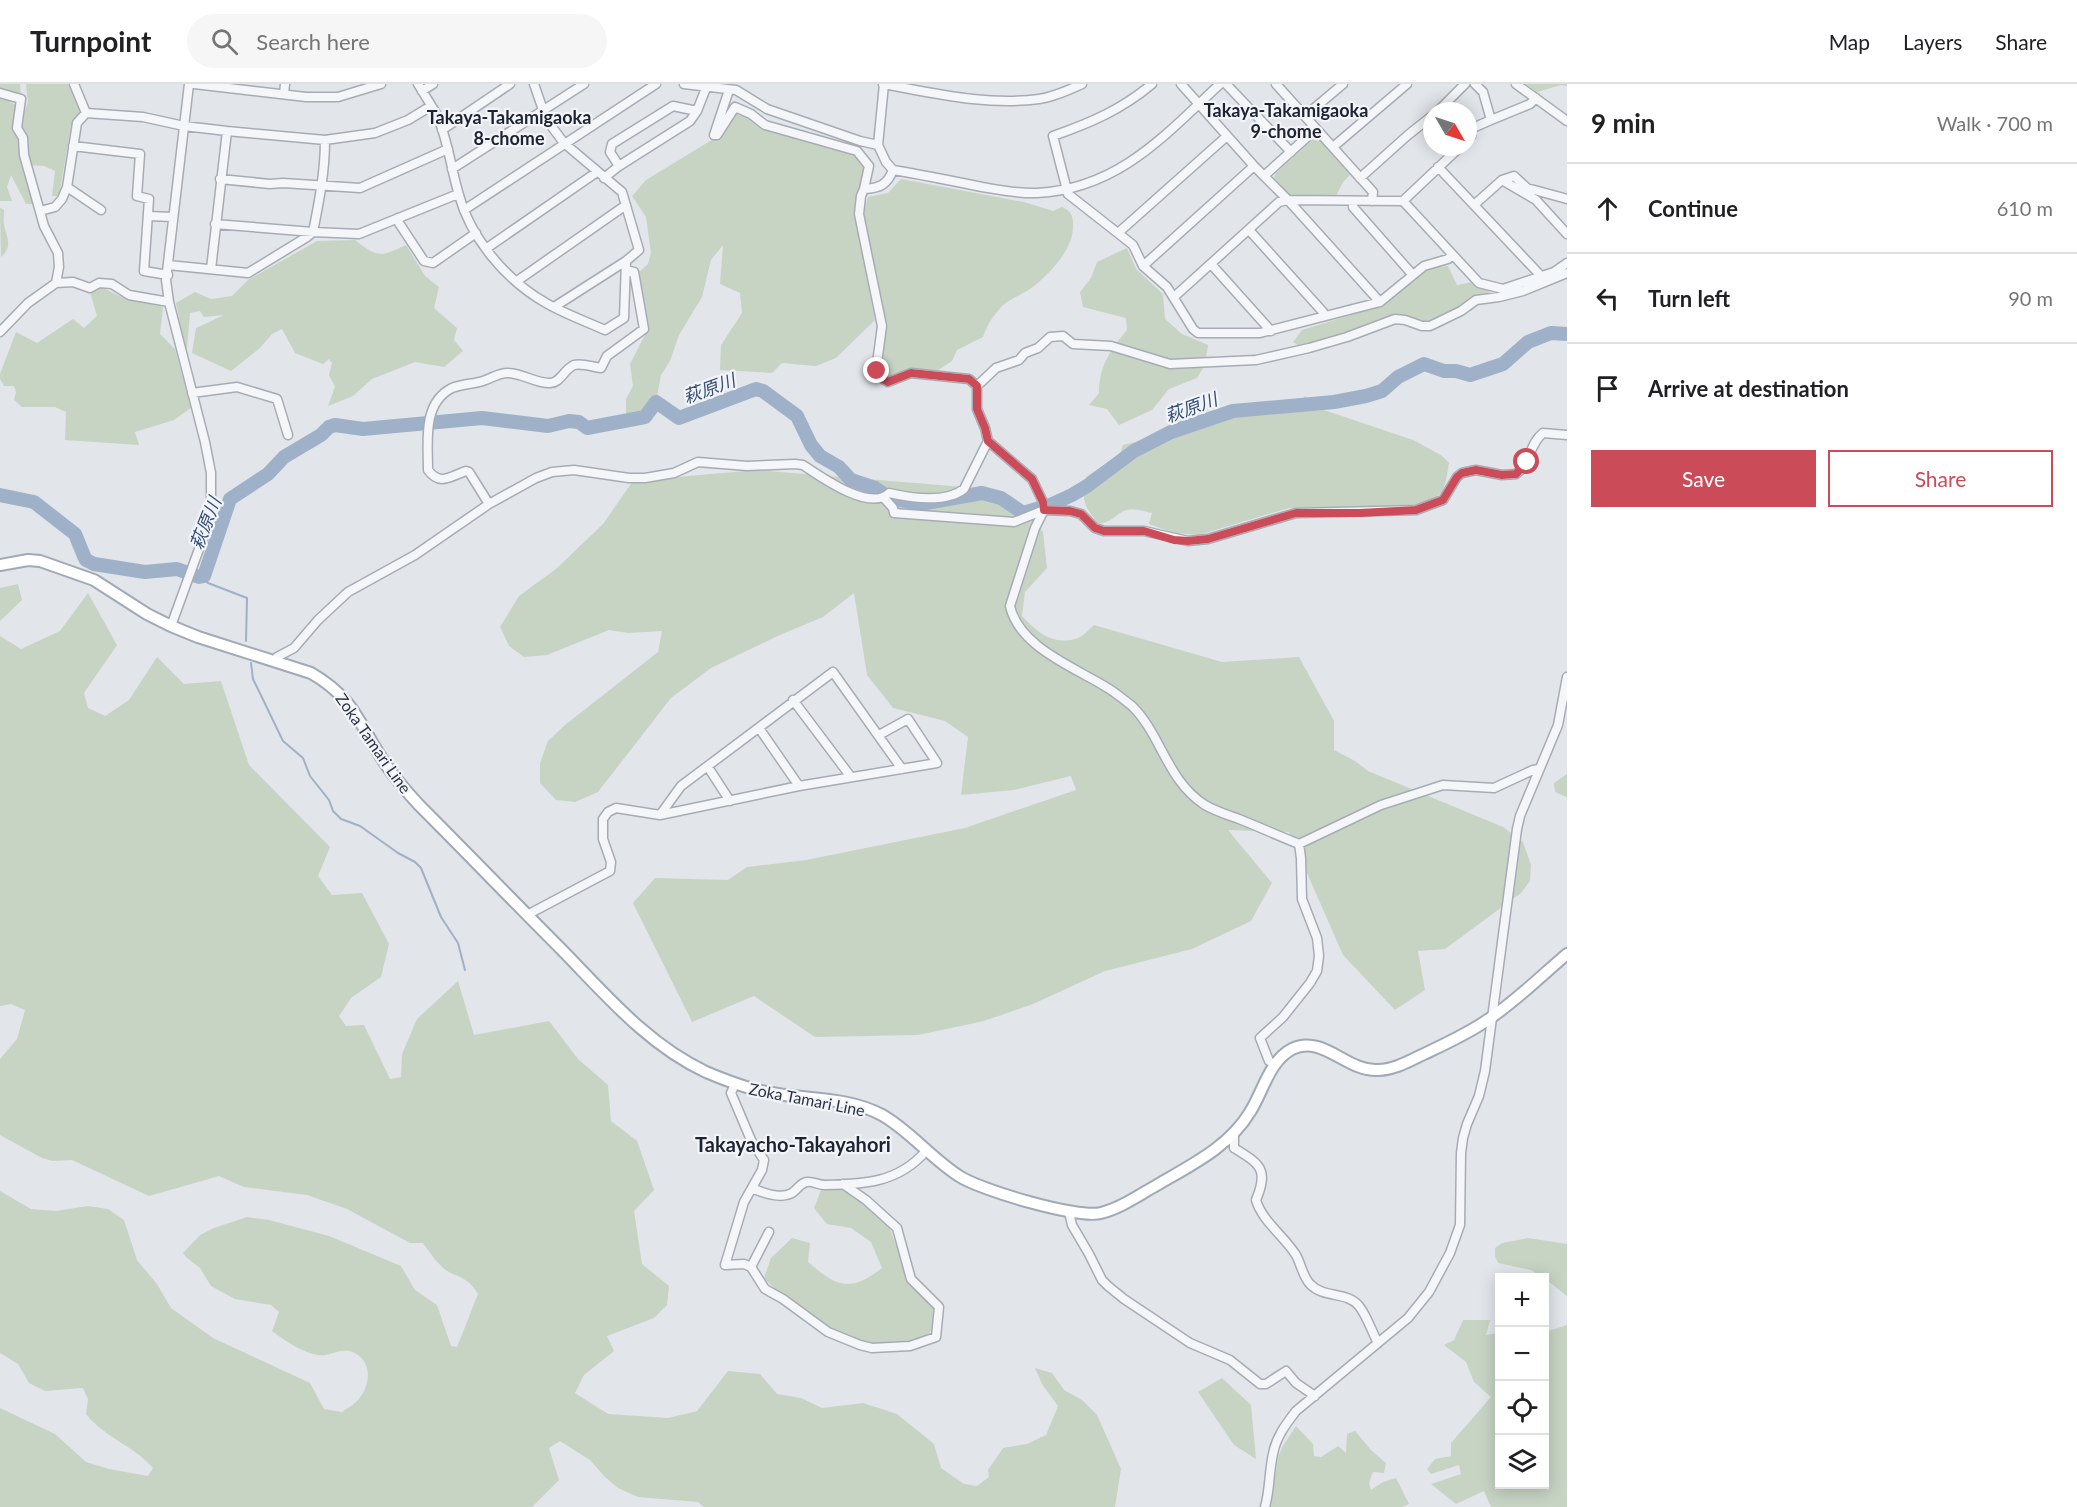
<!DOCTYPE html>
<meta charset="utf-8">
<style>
body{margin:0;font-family:Lato,"Noto Sans JP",sans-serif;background:#f6f6f6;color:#202124}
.controls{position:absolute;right:18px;bottom:18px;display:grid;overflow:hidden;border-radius:0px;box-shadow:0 3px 15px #0003}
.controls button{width:54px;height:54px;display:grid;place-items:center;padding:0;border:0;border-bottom:2px solid #e0e0e0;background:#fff;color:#202124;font:30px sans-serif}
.compass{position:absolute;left:1423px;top:18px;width:54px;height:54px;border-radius:50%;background:#fff;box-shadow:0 3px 15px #0003;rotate:129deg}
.stop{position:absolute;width:18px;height:18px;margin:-14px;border:4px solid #cc4b59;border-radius:50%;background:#fff}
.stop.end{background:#cc4b59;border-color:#fff;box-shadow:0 2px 6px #0008}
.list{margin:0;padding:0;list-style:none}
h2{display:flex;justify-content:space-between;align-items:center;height:78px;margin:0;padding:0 24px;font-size:26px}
h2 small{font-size:20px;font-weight:400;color:#757577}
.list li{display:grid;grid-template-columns:39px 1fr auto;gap:18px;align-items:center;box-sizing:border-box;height:90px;padding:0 24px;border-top:2px solid #e0e0e0}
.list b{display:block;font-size:22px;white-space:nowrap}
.list em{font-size:20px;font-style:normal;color:#757577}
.actions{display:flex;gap:12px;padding:18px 24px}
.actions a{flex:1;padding:14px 0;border:2px solid #cc4b59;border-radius:0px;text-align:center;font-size:21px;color:#cc4b59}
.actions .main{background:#cc4b59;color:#fff}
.icon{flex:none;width:33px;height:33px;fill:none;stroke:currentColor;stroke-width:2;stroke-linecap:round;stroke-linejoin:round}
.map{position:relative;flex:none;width:1567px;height:1423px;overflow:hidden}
header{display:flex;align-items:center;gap:36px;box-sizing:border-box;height:84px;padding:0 30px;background:#fff;border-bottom:2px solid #e0e0e0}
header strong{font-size:28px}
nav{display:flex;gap:33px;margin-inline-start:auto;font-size:21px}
.search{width:420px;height:54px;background:#f6f6f6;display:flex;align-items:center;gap:15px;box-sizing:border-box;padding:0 21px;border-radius:33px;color:#757577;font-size:22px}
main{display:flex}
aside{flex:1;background:#fff}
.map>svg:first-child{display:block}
.green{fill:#c7d4c4}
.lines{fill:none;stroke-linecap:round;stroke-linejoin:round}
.stream{stroke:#9eb1c9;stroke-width:2}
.river{stroke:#9eb1c9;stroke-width:14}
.minor-casing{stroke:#a7acb4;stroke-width:11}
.major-casing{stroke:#a2a9b6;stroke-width:14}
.minor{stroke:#f5f6f9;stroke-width:8}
.major{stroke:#fff;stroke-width:10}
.route{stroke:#cc4b59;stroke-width:8}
.labels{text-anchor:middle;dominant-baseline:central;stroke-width:4.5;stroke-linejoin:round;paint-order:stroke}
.street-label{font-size:16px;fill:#2b3242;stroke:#f2f4f8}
.neighbourhood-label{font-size:18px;font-weight:bold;fill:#1d2333;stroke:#f2f4f8}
.water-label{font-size:18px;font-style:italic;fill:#354f76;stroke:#f2f4f8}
.quarter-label{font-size:20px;font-weight:bold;fill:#1d2333;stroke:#f2f4f8}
</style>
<header>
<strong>Turnpoint</strong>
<div class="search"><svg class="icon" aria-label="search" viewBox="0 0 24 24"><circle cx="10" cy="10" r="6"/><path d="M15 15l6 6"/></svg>Search here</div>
<nav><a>Map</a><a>Layers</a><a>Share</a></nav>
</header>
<main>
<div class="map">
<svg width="1567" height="1423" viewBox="0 0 1567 1423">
<rect width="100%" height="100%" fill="#e2e5ea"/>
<!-- green -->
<path class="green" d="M0,0H20L21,15L2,14L18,22L13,48L20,57L34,120H26L11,91L7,103L12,117H0Z
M26,0H68L82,27L71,42L59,112H52L55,87L44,82L29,81L19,42L28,18Z
M1526,0H1567V2L1561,1L1537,8Z
M739,24L766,39L856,67L869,88L854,127L875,236L836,274L816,282L782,279L772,289L720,286L721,261L742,229L740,209L720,200L723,161L711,176L702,213L679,251L670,277L661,291L656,318L644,332L626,334V315L633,302L630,280L649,243L639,188L648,180L651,169L646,133L632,112L646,96L715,54Z
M1314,54L1320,55L1350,91L1343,98L1336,112H1291L1274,94L1276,89Z
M901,95L1024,118L1053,127L1062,123C1071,127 1073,131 1073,141C1074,165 1049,191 1030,205C1021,211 1010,215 1002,222C993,232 987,241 983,253L957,266L952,277L937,287L909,286L891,294L884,292L880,286L885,242L863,128L868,113L888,109Z
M0,124L4,126C4,131 3,136 4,141C7,154 13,163 1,173Z
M355,156C378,174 380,173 406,161L425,192L439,203L434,224L457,244L454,256L463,267L444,283L415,278L372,295L353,312L328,322L335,303L329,291L332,279L329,275L323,280L295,269L282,245L272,250L260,264L231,287L192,269L196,244L224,231L204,233L200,227L190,229L187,265H185L176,219L195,208L211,215L232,212L248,196L317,157Z
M1127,164L1136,185L1163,210L1165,235L1182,250L1208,261L1205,281L1197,294L1169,305L1152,326L1119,341L1107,325L1089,321L1099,309C1099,283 1110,266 1127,246L1126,234L1083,223L1080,208L1091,194L1097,178Z
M1448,182L1457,201L1472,198L1491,208L1475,211L1462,225L1447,234L1422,240L1397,233L1334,255L1301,263L1293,258L1302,246L1380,222L1427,184Z
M101,203L126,215L163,223L160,250L175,265L191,324L174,336L135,348L139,361L65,356L66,328L55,323H22L14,316L16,308L14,302H4L0,295V290L16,248L37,259L73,235L84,244L97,232L90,208Z
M1305,312L1321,325L1413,356L1441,371L1449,379C1444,410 1444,414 1413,421L1289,424L1199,451L1174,449L1149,440L1152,429C1143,427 1131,422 1122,428C1112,434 1112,437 1099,440C1084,423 1081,415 1086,393L1120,370L1123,361L1171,350L1247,319L1292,325Z
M756,386L976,404L1009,413L1032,431L1043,448L1047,484L1025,508L1022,532C1037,548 1052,561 1075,555C1082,554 1089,545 1094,541L1222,578L1299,573L1334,637V666L1355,677L1368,687L1503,743L1523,758L1531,781L1530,797L1521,809L1445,865L1418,867L1425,906L1395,926L1343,871L1289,748L1228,746L1272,799L1251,837L1192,865L1105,887L1033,920L984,937L918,951L815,953L754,912L692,938L633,819L655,794L728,796L747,783L806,776L965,744L1076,706L1071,692L1014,706L961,711L968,653L945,637L893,624L867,591L854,509L823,533L782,550L711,584L671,614L598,708L575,718L556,716L540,699V679L548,657L565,641L658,568L662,547L628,549L609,546L547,571L524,573L509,562L500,543L519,512L556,485L603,440L633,397Z
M18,500L22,516L0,537V504Z
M88,509L117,561L84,609L88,624L105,632L129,616L157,573L184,600L221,597L249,681L330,763L318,792L332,811L362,809L389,860L381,893L351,914L339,932L346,942L364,941L390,995L401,993L402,970L417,935L458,897L474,951L549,937L578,975L608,1001L611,1037L637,1057L654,1106L634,1127L642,1180L669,1202L667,1221L654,1234L607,1252L614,1267L584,1291L575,1309L608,1330L668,1334L697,1327L728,1287L760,1290L777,1310L801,1314L822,1324L863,1319L897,1330L934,1360L941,1384L964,1400L977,1402L989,1393L988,1386L1003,1364L1027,1360L1046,1351L1058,1322L1042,1300L1035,1284L1052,1289L1064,1306L1082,1316L1097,1331L1121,1385L1115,1423H704L698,1418L638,1413L618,1404L605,1393L590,1376L560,1357L549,1364L559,1396L532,1423H0V1324L55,1350L86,1378L109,1385L148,1392L153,1384C134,1362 104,1353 86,1330L88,1315L83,1304L45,1307L29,1299L18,1280L0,1269V1107L31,1125L56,1127L88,1122L108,1125L124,1136L137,1176L157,1200L171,1224L213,1254L310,1299L324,1325L342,1328C346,1325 353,1321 357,1317C372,1302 373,1274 350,1267C340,1264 328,1273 318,1271C303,1269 284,1256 272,1247L279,1228L271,1221L235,1215L211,1202L200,1184L187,1174L183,1169L200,1151L214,1144L247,1133L269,1136L329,1152L401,1182L415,1206L437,1221L451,1262L457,1263L478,1210C467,1190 453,1194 441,1182C434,1175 428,1166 423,1159H410L347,1125L307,1111L244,1103L219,1092L149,1112L72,1076L53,1077L42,1074L0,1051V975L17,955L25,926L11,920L0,922V552L21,565L60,547Z
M1567,690V713H1566L1555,708L1554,699Z
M821,1106H848L888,1140L909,1195L935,1223L934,1245C906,1271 861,1261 829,1246C809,1237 780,1210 764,1194L771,1174L792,1154L810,1159L808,1178C837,1203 850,1209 882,1184L871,1158L851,1144L827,1140L814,1124Z
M1528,1154L1567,1160V1212L1544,1194L1531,1186L1498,1179L1495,1172V1164L1502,1159Z
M1463,1236H1490L1486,1251L1499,1249L1500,1400H1544L1545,1248L1567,1241V1423H1491L1484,1407L1456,1420L1431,1400L1461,1390L1459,1381L1431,1390L1427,1385L1435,1375L1451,1372V1359L1491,1313L1474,1298L1466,1278L1444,1261L1454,1256Z
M1222,1294L1251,1321L1256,1375L1234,1361L1198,1308Z
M1296,1342L1313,1360L1314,1372L1321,1373L1338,1362L1346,1369L1347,1350L1355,1347L1371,1366L1386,1379L1384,1389L1373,1388L1369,1399L1371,1406L1383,1398L1396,1394L1409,1420L1402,1423H1271L1278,1373L1283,1362Z"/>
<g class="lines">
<!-- stream -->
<path class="stream" d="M199,493L208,499L247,514L246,557
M251,579L253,595L283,657L303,674L310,692L329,716L333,727L341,735L360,742L398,769L415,778L421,784L441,833L458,859L465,886"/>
<!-- river -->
<path class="river" d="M0,411L34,418L75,450L84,472L86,476L94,480L145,488L177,485L199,493L204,492L230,415L268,390L284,373L321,351L329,343L335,341L363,345L482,334L548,342L569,337L579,338L587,344L645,333L656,318L679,334L756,305L763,307L797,332L811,361L820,372L839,383L851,396L875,404L890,414L921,420L982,409L1001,414L1023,429L1050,421L1072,411L1087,402L1134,367L1171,348L1233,327L1334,318L1366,312L1382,307L1398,293L1424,280L1444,287H1456L1470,291L1503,280L1528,258L1551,249L1567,250"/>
<defs>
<path id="minor" d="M74,0L86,29L143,33L184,42L227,47L325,56L375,49L408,36L431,22
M194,0L306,13H338L381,0
M418,0C424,10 431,21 437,31C448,56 451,85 459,111C471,155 507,197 546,219C565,230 585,237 605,246L624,234L626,177
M534,0L543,26L552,43L564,59L622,108L639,166L626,177L554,223
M684,0L736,6L767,25L860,57L878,61
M883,0C934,9 986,22 1039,15C1053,13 1069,6 1082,0
M884,0L878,61L886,78L893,86C923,91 953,97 982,103C1000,106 1019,110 1037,109C1118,105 1164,52 1220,0
M1152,0C1121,26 1090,39 1053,52L1068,110L1133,161L1143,182L1167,203L1193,245L1198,249H1260L1380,218L1424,182L1448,175L1452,171
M1181,0L1254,82L1288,116L1403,117L1460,63
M1226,0L1291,68
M1276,0L1373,108L1372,117
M1516,0L1567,37
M422,7L433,0
M0,9L21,15L17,44L23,54L24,71L44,142L58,169L59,183L56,199L28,219L0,248
M284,10L285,0
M1438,27L1465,0
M1305,32L1343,0
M1491,36L1530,20L1536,14
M442,46L510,0
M1468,46L1491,36L1483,8L1475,0
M715,48L729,6
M1468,48L1471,52L1468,55
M714,51H717L735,23L751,30L765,41L857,67L869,82L864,105
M73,62L140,70L137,112L149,115L144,187L168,191
M1333,63L1407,0
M619,82L610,68L612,60L673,22L697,27
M1438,83L1541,192
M452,85L584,0
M893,86C887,101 880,104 864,105L861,112L859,130L882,242L877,279L880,293L888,298L911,289L969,295L977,302V325L985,344L988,357L1032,395L1043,418L1044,426L1035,444L1010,522C1019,563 1074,583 1106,603C1115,608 1124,616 1132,622C1161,650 1167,697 1205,721C1215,727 1228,731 1239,735C1259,743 1279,752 1299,760L1381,721L1443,701L1494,704L1533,686L1539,685
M1265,91L1316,45
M604,94L619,82L690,37L697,27L706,4
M1360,94L1408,51L1432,32
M220,95L270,100L283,99L360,104L448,65
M1502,96L1514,92L1527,104L1567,115
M67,103L101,126
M1353,117V123L1412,190
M1403,117L1479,199L1503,205L1554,188L1567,179
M1474,121L1502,96L1536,116L1567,150
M464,126L656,0
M40,127L55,123L62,115L67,103L77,39L86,29
M148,132L173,133
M398,134L399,139L424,177L433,179L476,149
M215,140L313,148L359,150L458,110
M1249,146L1323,228L1325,232
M1118,149L1227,52
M487,164L597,88
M1211,180L1271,247
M168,181L248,189L307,153L313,148C319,118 325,88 325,56
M1143,182L1254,82
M211,185L227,47
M517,197L626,121
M56,199L73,198L90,204L99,199L112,200L129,211L169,218
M1174,213L1279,118L1288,116L1380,218
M977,302L996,284L1019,276L1025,269L1038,264L1050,253L1063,252L1073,260L1111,262L1170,280L1256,276L1309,264L1347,253L1395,235L1405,236L1422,242H1430L1461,227L1476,216L1499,213L1523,207L1567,189
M192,309L237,303L277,315L288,351
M884,414L893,424L894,429L1014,438L1044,426L1070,427L1081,430L1095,444L1104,447H1144L1188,457L1208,455L1296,429L1416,426L1443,416L1457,393L1462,389L1476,386L1502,391L1516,390C1531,379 1529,360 1543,349L1567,351
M489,420L469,388L466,387C449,393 440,402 428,386C428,358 422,319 452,304C462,300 473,300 483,297C492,294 500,288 509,289C523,290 536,299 549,299C560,300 564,285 574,281C582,279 593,283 601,284L607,272L644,245L634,188L626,186
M171,542L207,443L211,419V389L205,358L169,218L166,196L189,0
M275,577L277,573L294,564L318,536L348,508L415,471L489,420L536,394L552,388L574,386L629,394H645L674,389L698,378L747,382L795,380L803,381C821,393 870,428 889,409C911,414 946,419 964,405L988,357
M793,616L851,693
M759,644L799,702
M708,683L730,717
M660,731L681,702L833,588L902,685
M527,831L610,787L611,778L603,755V735L608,728L616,724L660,731L799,702L937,679L908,635L879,651
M1275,980L1269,977L1260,954L1283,933L1310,899L1317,887L1319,872L1317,854L1302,815L1301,774L1299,760
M735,1000L731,1009L751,1056L764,1076L762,1086L744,1118L725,1181L744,1180L751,1183L765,1205L783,1215L828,1248L860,1261L872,1264L910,1262L936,1253L939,1223L911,1195L897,1144L866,1116L843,1100
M1234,1050V1064C1260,1080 1269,1085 1256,1116C1262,1137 1284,1152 1296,1171C1301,1180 1303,1193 1310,1200C1324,1215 1347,1207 1359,1222C1367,1232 1372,1248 1378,1259
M752,1104C763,1109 781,1115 792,1109C798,1105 800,1099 807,1098C813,1097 818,1101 825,1101C865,1100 898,1099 926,1067
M1069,1128L1072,1141L1089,1170L1102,1196L1108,1202L1124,1215L1190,1259L1230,1276L1260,1300H1266L1286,1287L1296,1299L1315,1312
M751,1183L769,1148
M1265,1423C1270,1406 1269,1387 1273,1370C1276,1353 1286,1340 1296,1327L1408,1234L1429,1208L1450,1169L1460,1141L1461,1069L1463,1054L1467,1040L1479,1012L1485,987L1517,745L1520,732L1558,641L1567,593"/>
<path id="major" d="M0,481L28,476L40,477L94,496L147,530L171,542L198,553L311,589C358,616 360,645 389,685C398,698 408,709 419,721C467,769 514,818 562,866C606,911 648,961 706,988C725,996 745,1004 766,1008C804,1016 847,1012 882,1031C909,1046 932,1075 959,1092C980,1106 1078,1135 1101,1129C1121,1124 1139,1111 1157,1101C1191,1081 1229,1063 1250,1028C1263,1008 1269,977 1292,965C1323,950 1347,988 1378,986C1394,986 1409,977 1424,970C1445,960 1467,950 1486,937C1515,918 1540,893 1567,870"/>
</defs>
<!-- minor casing -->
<use href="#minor" class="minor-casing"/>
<!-- major casing -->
<use href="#major" class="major-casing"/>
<!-- minor -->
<use href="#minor" class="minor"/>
<!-- major -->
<use href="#major" class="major"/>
</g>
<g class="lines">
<!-- route -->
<path class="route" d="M877,287L880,293L888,298L911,289L969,295L977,302V325L985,344L988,357L1032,395L1043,418L1044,426L1070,427L1081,430L1095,444L1104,447H1144L1174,456L1188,457L1208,455L1296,429H1360L1416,426L1443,416L1457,393L1462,389L1476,386L1502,391L1516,390L1527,378"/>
</g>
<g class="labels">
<!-- street labels -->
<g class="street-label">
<text transform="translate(374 659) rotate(55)">Zoka Tamari Line</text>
<text transform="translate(807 1015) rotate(11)">Zoka Tamari Line</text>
</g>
<!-- neighbourhood labels -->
<g class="neighbourhood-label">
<text x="1286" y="26">Takaya-Takamigaoka<tspan x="1286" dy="21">9-chome</tspan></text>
<text x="509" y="33">Takaya-Takamigaoka<tspan x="509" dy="21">8-chome</tspan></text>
</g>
<!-- water labels -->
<g class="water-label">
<text transform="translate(709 304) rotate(-20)">萩原川</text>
<text transform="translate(1191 323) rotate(-20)">萩原川</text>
<text transform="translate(205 439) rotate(-68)">萩原川</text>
</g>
<!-- quarter labels -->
<g class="quarter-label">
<text x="793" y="1060">Takayacho-Takayahori</text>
</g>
</g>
</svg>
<div class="controls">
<button>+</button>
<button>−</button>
<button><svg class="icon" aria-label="locate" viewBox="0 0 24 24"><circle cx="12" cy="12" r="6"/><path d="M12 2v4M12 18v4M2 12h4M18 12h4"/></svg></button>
<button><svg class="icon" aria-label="layers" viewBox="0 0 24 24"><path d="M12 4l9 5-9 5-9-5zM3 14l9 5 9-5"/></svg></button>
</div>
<svg class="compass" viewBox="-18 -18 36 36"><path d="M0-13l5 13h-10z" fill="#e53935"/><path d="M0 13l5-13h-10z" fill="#757577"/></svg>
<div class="stop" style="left:1527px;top:378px"></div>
<div class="stop end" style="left:877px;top:287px"></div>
</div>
<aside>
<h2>9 min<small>Walk · 700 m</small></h2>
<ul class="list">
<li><svg class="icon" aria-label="ahead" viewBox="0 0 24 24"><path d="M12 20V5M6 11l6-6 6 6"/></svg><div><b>Continue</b></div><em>610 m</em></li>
<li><svg class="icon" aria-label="left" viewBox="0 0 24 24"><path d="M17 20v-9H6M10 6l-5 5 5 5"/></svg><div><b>Turn left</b></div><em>90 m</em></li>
<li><svg class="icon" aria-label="arrive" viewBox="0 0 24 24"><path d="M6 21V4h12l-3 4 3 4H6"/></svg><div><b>Arrive at destination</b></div></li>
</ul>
<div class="actions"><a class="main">Save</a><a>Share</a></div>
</aside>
</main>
